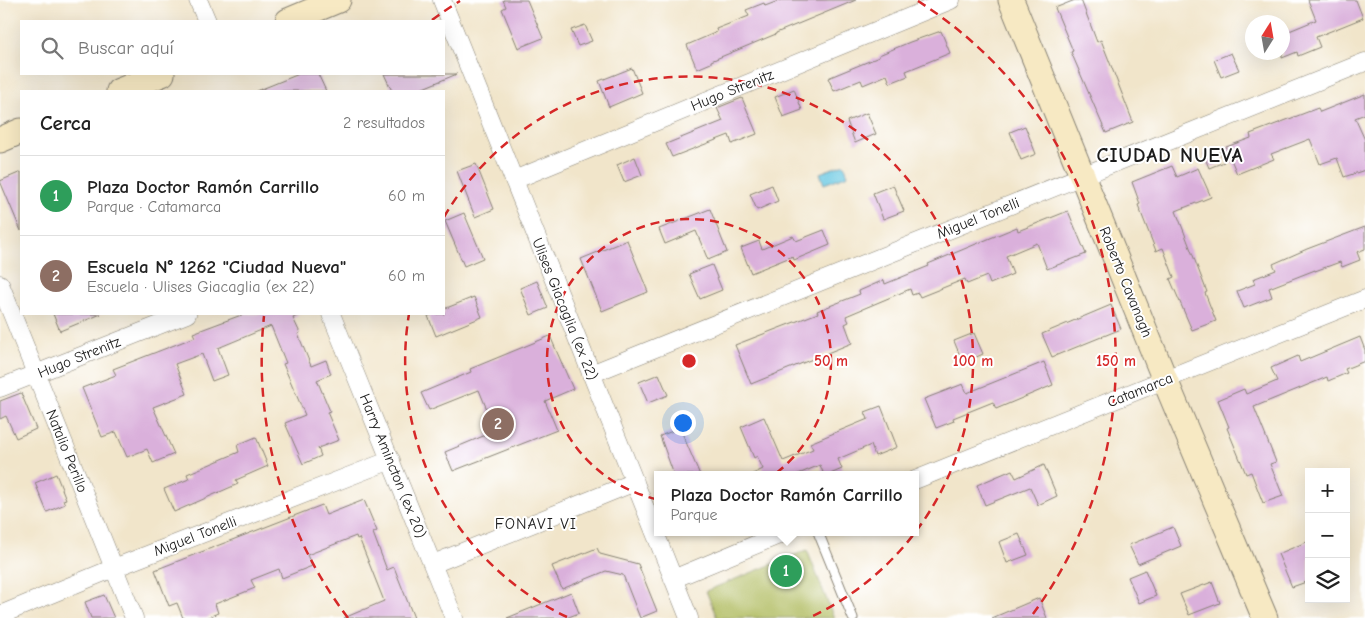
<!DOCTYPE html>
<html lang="es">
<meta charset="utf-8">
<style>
body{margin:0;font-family:"Comic Neue",sans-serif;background:#f2f2f2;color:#222}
.controls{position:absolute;right:15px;bottom:15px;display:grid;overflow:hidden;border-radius:0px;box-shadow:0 5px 20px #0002}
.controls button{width:45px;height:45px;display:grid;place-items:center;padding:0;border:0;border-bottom:1px solid #e0e0e0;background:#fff;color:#222;font:25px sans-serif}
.compass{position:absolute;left:1245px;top:15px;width:45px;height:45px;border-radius:50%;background:#fff;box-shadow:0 5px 20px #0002;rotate:11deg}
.you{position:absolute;left:682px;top:422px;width:18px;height:18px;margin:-12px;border:4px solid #fff;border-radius:50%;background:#1a73e8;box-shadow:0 0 0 8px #1a73e833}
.badge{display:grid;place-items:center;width:32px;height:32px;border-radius:50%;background:#d93025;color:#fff;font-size:16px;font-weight:700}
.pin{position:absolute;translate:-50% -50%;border:2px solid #fff;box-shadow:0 1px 5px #0006}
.popup{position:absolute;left:654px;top:471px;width:265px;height:65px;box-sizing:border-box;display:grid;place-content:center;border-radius:0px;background:#fff;filter:drop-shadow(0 1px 4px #0005);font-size:16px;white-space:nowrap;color:#767676}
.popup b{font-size:19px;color:#222}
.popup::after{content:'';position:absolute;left:50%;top:100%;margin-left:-10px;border:10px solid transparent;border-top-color:#fff}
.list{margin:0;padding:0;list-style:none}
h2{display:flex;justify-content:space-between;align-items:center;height:65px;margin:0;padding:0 20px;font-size:21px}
h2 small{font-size:16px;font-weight:400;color:#767676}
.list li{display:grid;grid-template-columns:32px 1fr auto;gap:15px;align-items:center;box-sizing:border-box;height:80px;padding:0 20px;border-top:1px solid #e0e0e0}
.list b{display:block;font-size:19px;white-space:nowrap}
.list p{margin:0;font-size:16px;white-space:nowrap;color:#767676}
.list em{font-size:16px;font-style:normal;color:#767676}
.icon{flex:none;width:28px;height:28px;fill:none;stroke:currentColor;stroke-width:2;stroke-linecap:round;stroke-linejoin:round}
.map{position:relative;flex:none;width:1365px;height:618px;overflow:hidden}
.search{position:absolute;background:#fff;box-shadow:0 5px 20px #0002;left:20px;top:20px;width:425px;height:55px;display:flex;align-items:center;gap:12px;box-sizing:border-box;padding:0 18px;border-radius:0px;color:#767676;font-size:19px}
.panel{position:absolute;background:#fff;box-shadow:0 5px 20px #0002;left:20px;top:90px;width:425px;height:225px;border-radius:0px}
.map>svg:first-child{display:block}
.green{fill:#aeba5c;stroke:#656b3c}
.water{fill:#63c6e1;stroke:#40717e}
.building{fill:#dab0db}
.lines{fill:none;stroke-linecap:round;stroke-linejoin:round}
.lane-casing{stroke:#868073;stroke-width:11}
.street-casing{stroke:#868073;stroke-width:19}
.secondary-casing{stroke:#868073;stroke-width:27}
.lane{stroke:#fff;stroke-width:9}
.street{stroke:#fff;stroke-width:18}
.secondary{stroke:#f7e9c3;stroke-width:25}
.ring{fill:none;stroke:#d62828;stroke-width:2.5;stroke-dasharray:9 6}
.labels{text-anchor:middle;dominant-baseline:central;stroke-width:4;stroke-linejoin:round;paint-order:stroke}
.street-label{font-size:15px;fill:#1c1c1c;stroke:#fff}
.neighbourhood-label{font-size:16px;letter-spacing:1px;fill:#1c1c1c;stroke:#fff}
.district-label{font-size:20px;font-weight:bold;letter-spacing:1px;fill:#1c1c1c;stroke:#fff}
.centre{fill:#d62828;stroke:#fff;stroke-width:2.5}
.ring-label{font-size:15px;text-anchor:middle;font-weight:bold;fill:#d62828;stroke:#fff;stroke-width:4;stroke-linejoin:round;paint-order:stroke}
</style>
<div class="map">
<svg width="1365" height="618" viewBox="0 0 1365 618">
<rect width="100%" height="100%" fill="#fff"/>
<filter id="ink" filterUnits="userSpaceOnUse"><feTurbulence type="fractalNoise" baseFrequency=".02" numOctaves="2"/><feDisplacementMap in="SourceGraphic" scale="10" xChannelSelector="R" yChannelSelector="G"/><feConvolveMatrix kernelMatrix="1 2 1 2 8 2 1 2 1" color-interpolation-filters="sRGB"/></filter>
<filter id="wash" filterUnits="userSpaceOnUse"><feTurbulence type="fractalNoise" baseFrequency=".0096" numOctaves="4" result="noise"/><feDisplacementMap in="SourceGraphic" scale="20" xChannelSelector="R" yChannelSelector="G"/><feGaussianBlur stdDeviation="1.12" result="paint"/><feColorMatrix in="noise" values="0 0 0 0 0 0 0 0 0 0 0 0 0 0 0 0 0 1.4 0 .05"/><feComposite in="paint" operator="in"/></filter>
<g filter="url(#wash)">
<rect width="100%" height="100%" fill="#f1e5ca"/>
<!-- green -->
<path class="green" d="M807,550L834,618H717L706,591Z"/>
<!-- water -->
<path class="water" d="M844,164L848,175L824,184L820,173Z"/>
<g id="blocks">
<!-- building -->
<path class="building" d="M503,0H527L543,38L518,48L502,9L506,7Z
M781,0H856L776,33V34L711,61V63L697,69L687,45L717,32L716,29L749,16L746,10L764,3L765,6Z
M1075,0H1081L1097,42L1101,40L1133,122L1106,133L1071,52L1073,51L1055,8Z
M1308,0H1356L1363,18L1316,37L1320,47L1298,56L1297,52L1282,58V34L1316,20Z
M585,25L592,41L578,46L571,30Z
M941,31L950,53L906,71L908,76L890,83L887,75L863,85L861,80L834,91L828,78L879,57V55L910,42Z
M1231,53L1239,70L1221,77L1214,60Z
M632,68L642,93L609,107L599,81Z
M299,74H318L326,91H257Z
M384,74H457L416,91H392Z
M794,89L802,110L783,117L775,97Z
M1365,94V114L1355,118L1365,140V170L1344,177L1337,158L1320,164L1310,139L1271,154L1274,159L1237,174L1226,147L1251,138L1250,134L1318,108L1320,112Z
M742,98L757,134L732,144L729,135L672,157L666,144L723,121L717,108Z
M867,113L876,134L855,143L847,121Z
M1025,126L1036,154L1021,160L1010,132Z
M1218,147L1224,162L1209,168L1203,153Z
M635,157L642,175L624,182L617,165Z
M476,164L494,209L475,217L457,171Z
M1172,166L1177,177L1198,168L1211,197L1176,211L1207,292L1205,293L1216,321L1192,330L1170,279L1174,277L1163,248L1156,251L1138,205L1140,204L1132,182Z
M21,172V231L0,181Z
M772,185L778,201L757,210L750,194Z
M893,185L904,211L883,219L873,193Z
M710,209L727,252L708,260L696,231L665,244L659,229Z
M1068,211L1086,254L1047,269L1037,243L1006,256L1013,274L990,284L987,276L967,284L965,279L920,297L918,293L912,295L910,289L846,316L849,322L845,324L852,343L751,384L735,345L818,313L817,311L860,294L859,291L884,280L885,284L929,266L928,264L1017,227L1018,231Z
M464,213L483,258L464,266L445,221Z
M1365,227V249L1357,252L1360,260L1342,267L1340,262L1315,271V270L1269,288L1272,297L1244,308L1237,291L1255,284L1253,279L1276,270L1273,264L1307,249Z
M824,230L830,245L794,260L793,256L751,273L741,248L759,241L762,249L793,236L796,241Z
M627,240L648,292L602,311L581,259Z
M712,265L722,290L700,299L689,274Z
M537,281L548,308L531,315L520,288Z
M474,297L482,317L436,336L428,316L433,314H444V309Z
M1111,305L1121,329L1052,357L1042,334Z
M53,314H101L60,331Z
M244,314H301L293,318L300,333L298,334L311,366L326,360L331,374L317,380L330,411L327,412L339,440L318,448L321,456L303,464L285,423L305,415L283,364L286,363L271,326L218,348L228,375L212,381L202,354L175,364L187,394L153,407L174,454L153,463L147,449L127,457L116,432L102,437L82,388L116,375L113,369L195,337L193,333Z
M974,333L983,354L963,363L954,341Z
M550,336L573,389L545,401L557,430L453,471L445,452L493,432L492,430L495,429L479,390L429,410L421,393L471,372L470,369Z
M1360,337L1365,350V361L1345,369L1347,373L1328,381L1327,377L1254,407L1276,462L1270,464L1283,496L1263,503L1251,472L1246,474L1227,428L1229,427L1218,400L1244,389L1246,394L1277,381L1271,368L1298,356L1300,362Z
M1044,362L1053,385L996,409L993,402L953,418L954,421L936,428L924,399L963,384L967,393Z
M659,374L668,395L648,403L639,382Z
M21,393L36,429L16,438L6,416L0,419V401Z
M881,406L897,447L875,456L871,445L838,459L842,469L828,475H824L820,465L796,475H751L763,469L757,456L754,458L741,427L764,417L783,461L813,449L810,443L868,419L865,412Z
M680,428L700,475H674L660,436Z
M256,437L268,466L236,480L238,484L174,512L164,489L189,479L187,474L239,452L237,445Z
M1044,465L1057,496L1038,505L1030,487L985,505L977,485L1012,470L1016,478Z
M56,474L66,499L63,500L65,504L47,512L35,483Z
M364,500L377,531L373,533L387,570L394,567L414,618H344L384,601L359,538L357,539L356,536L307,555L312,566L282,578L279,569L251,580L255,588L215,604L218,613L206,618H183L177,603L169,606L155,570L322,505L326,515Z
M1173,527L1181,546L1138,564L1129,545Z
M1019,534L1028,555L1007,563L999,542Z
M1309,541V581L1292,587L1278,554Z
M597,548L600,554L638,564L657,611L640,618L623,575L606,571L562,589L552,566Z
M1145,570L1156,596L1139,603L1128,577Z
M1212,582L1220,603L1189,615L1180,594Z
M571,592L579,613L566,618H507Z
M104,595L114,618H91L85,602Z
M1039,598L1047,618H992Z"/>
</g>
</g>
<g filter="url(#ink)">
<use href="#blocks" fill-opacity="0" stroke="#868073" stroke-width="1"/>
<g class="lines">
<defs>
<path id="lane" d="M818,532L853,618"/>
<path id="street" d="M198,0L207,21
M442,0L689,618
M514,180L951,0
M0,284L134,618
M331,314L454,618
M591,374L1365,62
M0,388L187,314
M915,480L1365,299
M433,564L635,482
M673,579L786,532
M0,615L114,568L391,460"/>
<path id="secondary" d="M1011,0L1165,380L1265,618
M288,21L338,0
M119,91L162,74
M0,140L21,131"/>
</defs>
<!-- lane casing -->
<use href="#lane" class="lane-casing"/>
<!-- street casing -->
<use href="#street" class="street-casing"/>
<!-- secondary casing -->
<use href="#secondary" class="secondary-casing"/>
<!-- lane -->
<use href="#lane" class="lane"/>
<!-- street -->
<use href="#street" class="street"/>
<!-- secondary -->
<use href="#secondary" class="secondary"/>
</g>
</g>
<!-- distance rings -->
<g class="ring">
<circle cx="689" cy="361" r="142"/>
<path d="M567 617A284 284 0 0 1 409 314M444 217A284 284 0 1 1 811 617"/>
<path d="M348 618A427 427 0 0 1 264 316M432 20A427 427 0 0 1 460 1M918 1A427 427 0 0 1 1030 618"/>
</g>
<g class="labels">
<!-- street labels -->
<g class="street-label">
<text transform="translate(732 90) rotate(-22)">Hugo Strenitz</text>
<text transform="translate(978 218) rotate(-22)">Miguel Tonelli</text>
<text transform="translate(1126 282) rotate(68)">Roberto Cavanagh</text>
<text transform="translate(565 309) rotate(68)">Ulises Giacaglia (ex 22)</text>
<text transform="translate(79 357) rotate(-22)">Hugo Strenitz</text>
<text transform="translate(1140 390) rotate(-22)">Catamarca</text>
<text transform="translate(67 451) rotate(68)">Natalio Perillo</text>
<text transform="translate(393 466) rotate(68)">Harry Amincton (ex 20)</text>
<text transform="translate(195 536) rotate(-21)">Miguel Tonelli</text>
</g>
<!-- neighbourhood labels -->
<g class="neighbourhood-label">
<text x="536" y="524">FONAVI VI</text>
</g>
<!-- district labels -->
<g class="district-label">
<text x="1170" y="155">CIUDAD NUEVA</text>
</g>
</g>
<circle cx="689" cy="361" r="8" class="centre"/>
<g class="ring-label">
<text x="831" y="366">50 m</text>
<text x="973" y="366">100 m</text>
<text x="1116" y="366">150 m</text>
</g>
</svg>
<div class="controls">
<button>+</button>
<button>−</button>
<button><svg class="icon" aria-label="layers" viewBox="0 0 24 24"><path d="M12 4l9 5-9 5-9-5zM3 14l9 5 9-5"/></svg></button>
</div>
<svg class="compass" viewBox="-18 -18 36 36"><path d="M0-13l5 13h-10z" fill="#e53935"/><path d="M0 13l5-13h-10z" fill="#767676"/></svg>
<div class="you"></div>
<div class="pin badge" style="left:786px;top:571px;background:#2e9e5b">1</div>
<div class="popup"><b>Plaza Doctor Ramón Carrillo</b>Parque</div>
<div class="pin badge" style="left:498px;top:424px;background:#8d6e63">2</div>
<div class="search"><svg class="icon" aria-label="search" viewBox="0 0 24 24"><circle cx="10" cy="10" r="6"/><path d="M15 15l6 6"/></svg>Buscar aquí</div>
<section class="panel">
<h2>Cerca<small>2 resultados</small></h2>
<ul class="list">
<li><span class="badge" style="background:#2e9e5b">1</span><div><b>Plaza Doctor Ramón Carrillo</b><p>Parque · Catamarca</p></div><em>60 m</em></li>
<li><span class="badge" style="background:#8d6e63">2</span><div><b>Escuela N° 1262 &quot;Ciudad Nueva&quot;</b><p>Escuela · Ulises Giacaglia (ex 22)</p></div><em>60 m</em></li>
</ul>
</section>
</div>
